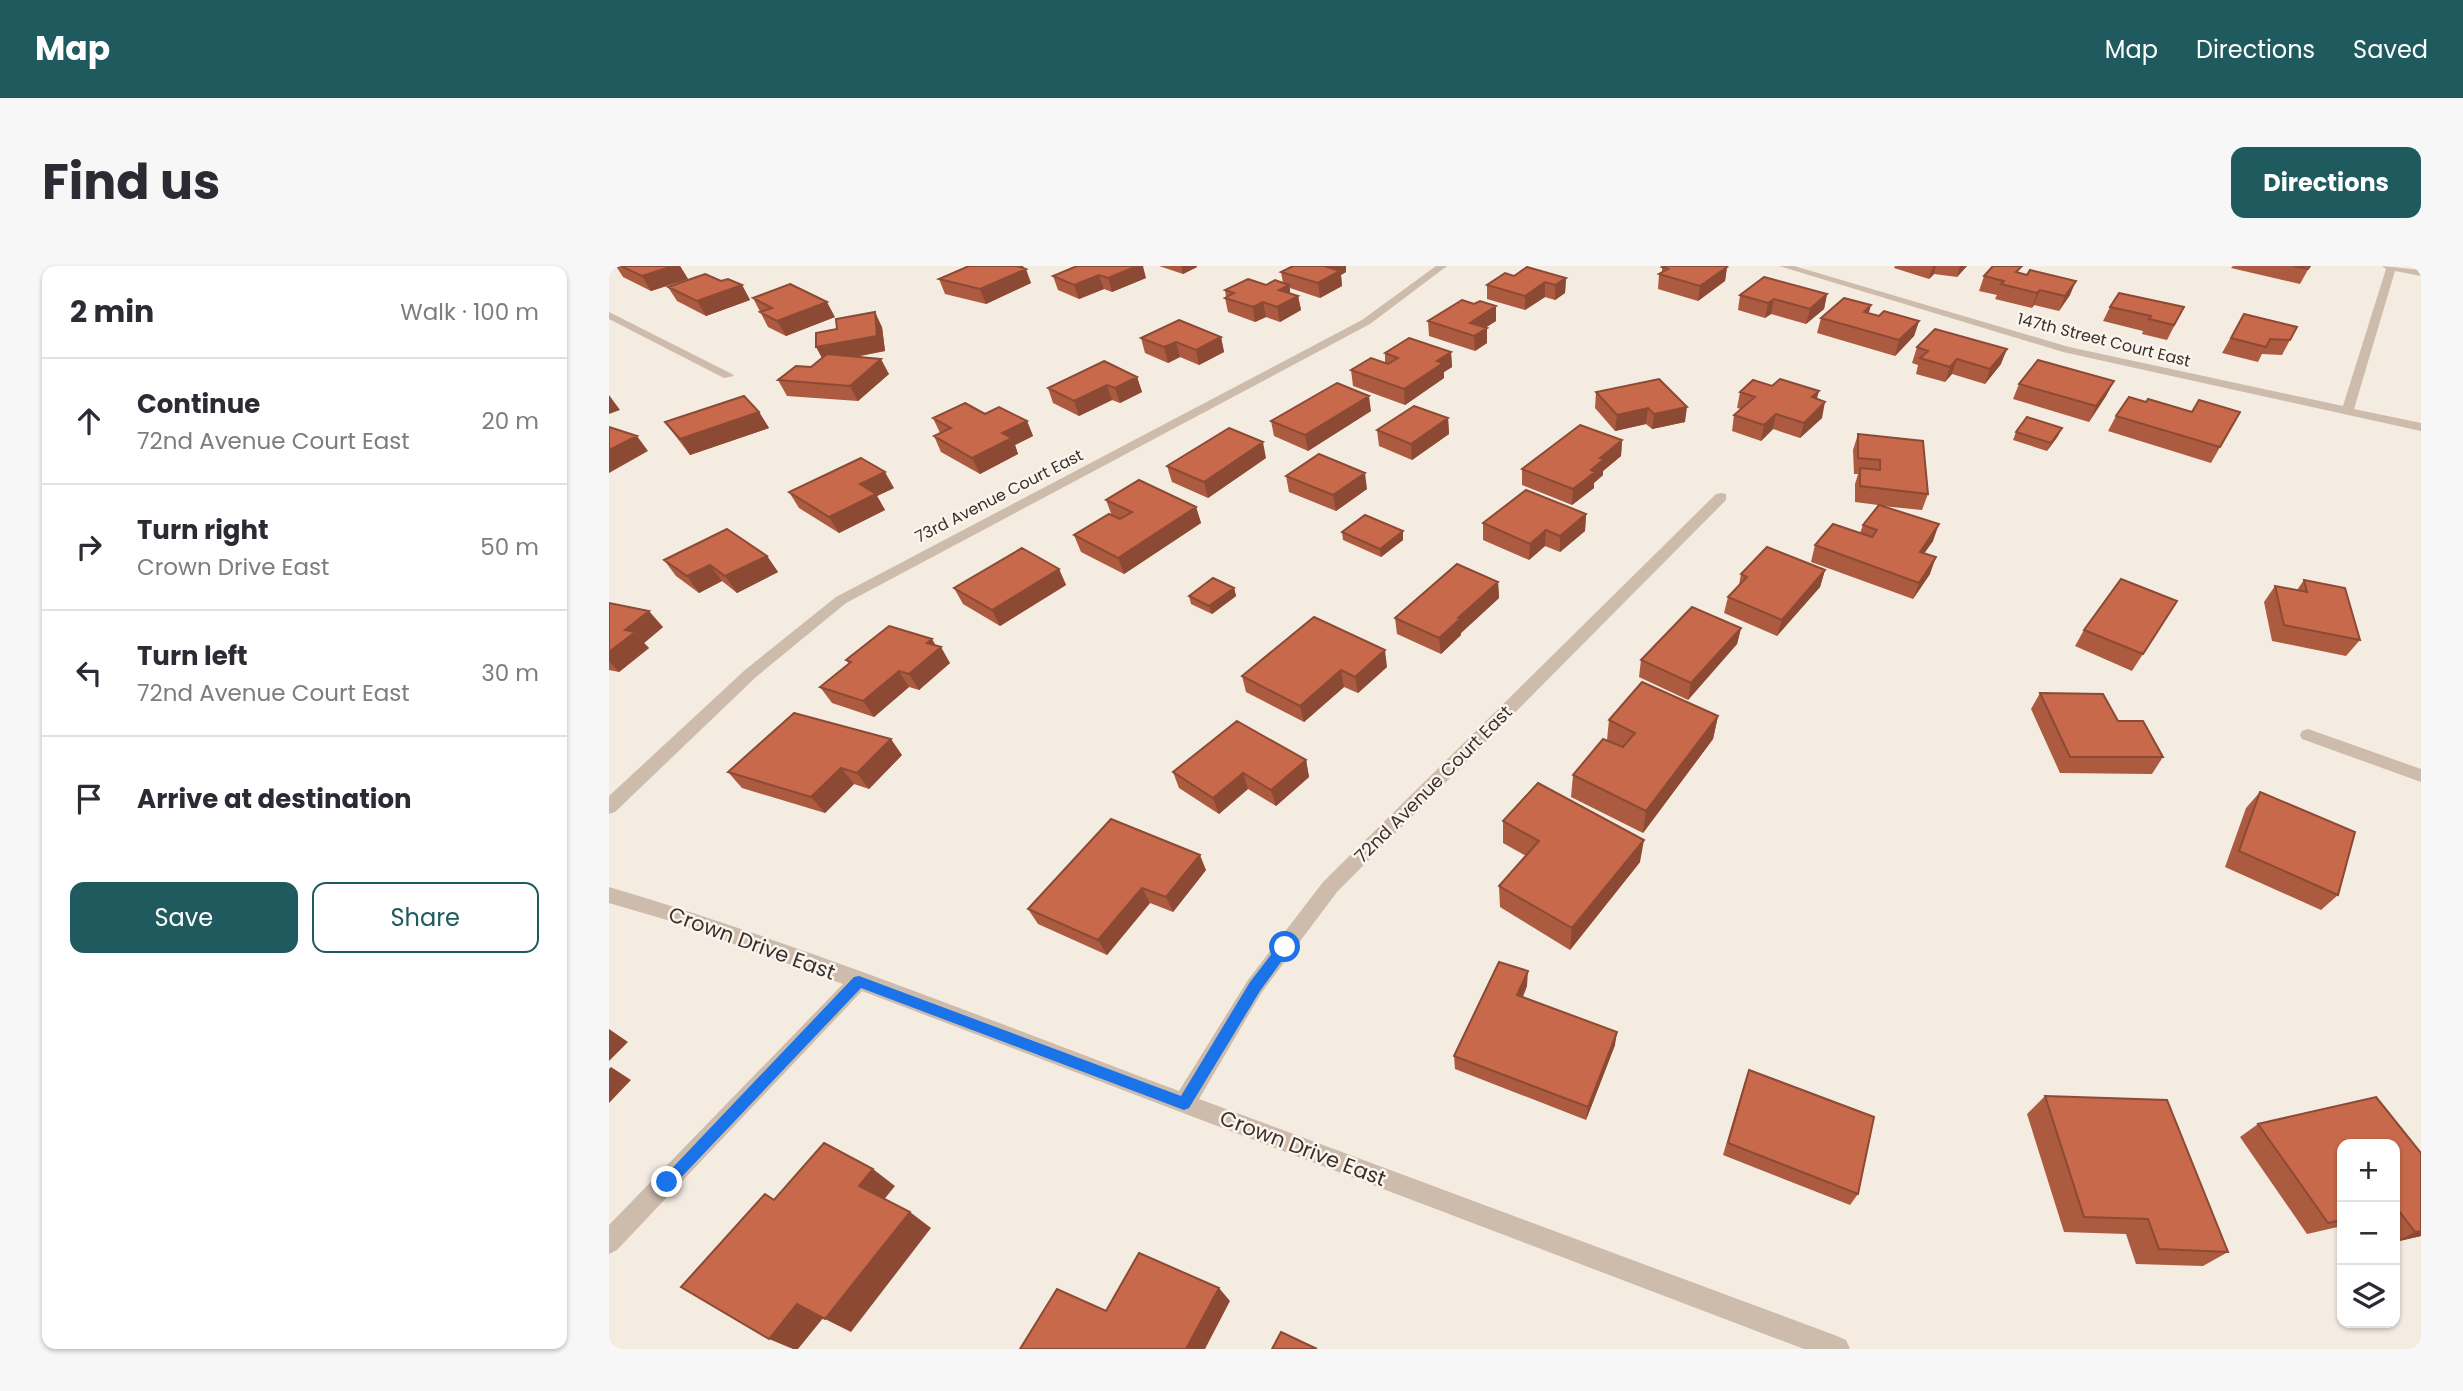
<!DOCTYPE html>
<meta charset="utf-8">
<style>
body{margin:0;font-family:Poppins,sans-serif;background:#f7f7f7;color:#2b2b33}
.controls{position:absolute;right:21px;bottom:21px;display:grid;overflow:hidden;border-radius:14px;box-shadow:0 2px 5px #0004}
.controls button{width:63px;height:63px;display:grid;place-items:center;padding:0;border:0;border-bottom:2px solid #e1e1e2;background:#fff;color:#2b2b33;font:35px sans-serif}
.stop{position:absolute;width:21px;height:21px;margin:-16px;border:5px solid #1a73e8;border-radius:50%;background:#fff}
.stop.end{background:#1a73e8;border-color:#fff;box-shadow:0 2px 7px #0008}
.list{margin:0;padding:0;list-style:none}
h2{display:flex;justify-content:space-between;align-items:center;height:91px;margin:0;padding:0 28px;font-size:30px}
h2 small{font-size:23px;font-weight:400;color:#7c7c81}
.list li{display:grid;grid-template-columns:46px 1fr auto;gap:21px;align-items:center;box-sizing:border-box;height:126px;padding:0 28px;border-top:2px solid #e1e1e2}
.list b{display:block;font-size:26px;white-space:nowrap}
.list p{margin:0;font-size:23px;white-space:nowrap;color:#7c7c81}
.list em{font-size:23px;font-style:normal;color:#7c7c81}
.actions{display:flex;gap:14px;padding:21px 28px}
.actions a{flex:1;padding:16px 0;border:2px solid #1f5a5e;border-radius:14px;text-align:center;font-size:24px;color:#1f5a5e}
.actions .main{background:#1f5a5e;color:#fff}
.icon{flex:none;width:38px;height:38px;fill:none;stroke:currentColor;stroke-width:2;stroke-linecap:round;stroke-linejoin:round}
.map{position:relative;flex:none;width:1812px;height:1083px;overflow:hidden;border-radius:14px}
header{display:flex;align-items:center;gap:42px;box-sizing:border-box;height:98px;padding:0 35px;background:#1f5a5e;color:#fff}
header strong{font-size:33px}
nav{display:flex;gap:38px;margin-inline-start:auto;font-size:24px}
.intro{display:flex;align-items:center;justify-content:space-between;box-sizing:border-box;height:168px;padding:0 42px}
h1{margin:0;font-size:49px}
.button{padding:18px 32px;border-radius:14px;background:#1f5a5e;color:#fff;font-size:24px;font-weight:700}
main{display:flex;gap:42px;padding:0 42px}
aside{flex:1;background:#fff;border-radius:14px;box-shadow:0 2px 5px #0004}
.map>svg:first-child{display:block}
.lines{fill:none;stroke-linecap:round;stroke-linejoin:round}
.minor{fill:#cdbbac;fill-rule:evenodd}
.wall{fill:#ac5a40}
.shaded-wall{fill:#8c4a34}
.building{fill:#c8694b;stroke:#8c4a34;stroke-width:2}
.route{fill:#1a73e8}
.labels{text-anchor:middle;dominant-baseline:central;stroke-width:5;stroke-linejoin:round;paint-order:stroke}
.far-street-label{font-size:16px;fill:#3b302b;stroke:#fbf5ee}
.street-label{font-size:18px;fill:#3b302b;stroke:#fbf5ee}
.near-street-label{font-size:21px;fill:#3b302b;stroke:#fbf5ee}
</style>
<header>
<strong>Map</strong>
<nav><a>Map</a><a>Directions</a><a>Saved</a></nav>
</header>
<div class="intro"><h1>Find us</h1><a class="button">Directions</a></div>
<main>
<aside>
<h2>2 min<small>Walk · 100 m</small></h2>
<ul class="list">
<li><svg class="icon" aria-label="ahead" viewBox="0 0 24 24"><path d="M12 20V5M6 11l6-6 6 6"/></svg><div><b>Continue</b><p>72nd Avenue Court East</p></div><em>20 m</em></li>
<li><svg class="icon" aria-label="right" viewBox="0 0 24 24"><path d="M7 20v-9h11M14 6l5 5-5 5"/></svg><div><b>Turn right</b><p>Crown Drive East</p></div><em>50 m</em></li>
<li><svg class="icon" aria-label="left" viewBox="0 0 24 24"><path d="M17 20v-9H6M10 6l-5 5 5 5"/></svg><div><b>Turn left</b><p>72nd Avenue Court East</p></div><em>30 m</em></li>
<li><svg class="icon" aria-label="arrive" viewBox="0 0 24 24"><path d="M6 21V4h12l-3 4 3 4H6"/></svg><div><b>Arrive at destination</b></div></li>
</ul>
<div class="actions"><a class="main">Save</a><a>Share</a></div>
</aside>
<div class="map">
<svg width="1812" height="1083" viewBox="0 0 1812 1083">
<rect width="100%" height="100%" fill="#f4ebe1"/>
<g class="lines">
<!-- minor -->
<path class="minor" d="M827,0H838L761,58L237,337L147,411L6,546L0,548V530L136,404L227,331L753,54Z
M1170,0H1185L1460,81L1734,140L1777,3L1773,0L1812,4V10L1786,5L1745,143L1812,157V165L1454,86Z
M0,46L123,108L125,110L115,112L0,53Z
M1112,227L1117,228V234L728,626L653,726L590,833L1228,1070L1237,1074L1241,1083H1195L253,725L8,984L0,988V959L234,718L65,656L0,637V621C193,678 382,755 570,825L639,714L714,616L1107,228Z
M1699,463L1812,503V516L1693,473L1691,469L1693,465Z"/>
</g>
<!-- wall -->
<path class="wall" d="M7,0H71L79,13L42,25L14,11Z
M360,0H414L422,17L377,38L336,28L330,13Z
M468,0L537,12L503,26L495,23L470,33L449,24L444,10Z
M550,0H588V1L574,8Z
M684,0H737V6L732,9L733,20L711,32L681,22V27L689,30L692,44L671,56L657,51L646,56L619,46L616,32L617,31L616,24L674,17L672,6Z
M1286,0H1358L1348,11L1325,8L1320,13L1285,2Z
M1624,0H1701L1691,18L1622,2Z
M1053,1H1118L1116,15L1089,35L1049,23L1050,8L1053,7Z
M1410,7L1461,29L1450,45L1425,39L1423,42L1386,33L1388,29L1370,25L1375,10Z
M905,10L957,12L956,27L946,34L936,31L916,44L878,33V19Z
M112,15L133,19L141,34L97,50L68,35L59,21Z
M1218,28L1215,43L1197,58L1162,48L1156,52L1129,44L1131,29Z
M144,32L226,51L177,70L159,61Z
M865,38L887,55L877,61L878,62V77L866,85L820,70L819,55Z
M1501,41H1575L1558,74L1533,68L1534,65L1494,55Z
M1260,47L1270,50L1310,55L1305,70L1286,90L1208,67L1212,52Z
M1635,48L1681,74L1673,89L1653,88L1649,96L1613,87Z
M273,61L276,85L247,91L280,108L249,135L178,130L169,114L202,101Z
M612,71L615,86L590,99L571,91L559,97L536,87L532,72Z
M1308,81L1392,98L1376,118L1343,108L1336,116L1307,108L1309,99L1303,97Z
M842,86L843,101L835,106V112L796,139L744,120L742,104L776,97V87Z
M528,111L533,126L511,137L503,134L470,150L444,137L439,122Z
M1050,113L1076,156L1043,163L1037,158L1006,165L986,142L987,126Z
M1505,115L1497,130L1480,156L1404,133L1410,118Z
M1163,120L1208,133L1213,152L1191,172L1164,163L1152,175L1123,165L1125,149L1132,143L1128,142L1131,126Z
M1537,136L1583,146H1631L1602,197L1499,165L1507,150Z
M762,145L699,185L665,170L662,155Z
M150,146L160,162L81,189L56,156Z
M376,148L418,155L424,170L406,179L409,188L371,208L332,186L325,170L331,167L324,152Z
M839,152L840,168L803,194L770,180L768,164Z
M1407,166L1449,170L1438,185L1404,174Z
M1249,168L1319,228L1313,244L1273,240L1324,275L1315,287L1321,308L1304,333L1202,296L1206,279L1251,267L1254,259L1269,239L1246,236V218L1249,208H1245L1244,184Z
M1013,174L1012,190L994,205V209L985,217V222L963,239L913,219V203Z
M657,192L599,232L563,216L558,200Z
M677,210L758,223L727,245L680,226Z
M285,222L268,230L276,244L230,267L190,242L180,226Z
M497,234L587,241L592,257L515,308L472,286L465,269L503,250Z
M977,248L976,265L951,286L936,280L920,294L874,274V257Z
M733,266L794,274L772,291L734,274Z
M158,290L169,306L128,327L113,315L90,327L67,310L55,294Z
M450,303L457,319L391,360L354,338L345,322Z
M1216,304L1211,321L1168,370L1115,347L1119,331L1130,319L1132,308Z
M1695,314L1751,374L1737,390L1663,375L1655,336L1666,320L1688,324Z
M889,316L890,332L852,367V369L832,388L788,368L786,352Z
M625,322L627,330L603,348L582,338L580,330Z
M1568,335L1523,405L1466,380L1475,364Z
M0,337L54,361L35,377L40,382L10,406L0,404Z
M1132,362L1128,378L1079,434L1030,411L1032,394Z
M327,380L341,397L310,424L300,421L265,451L223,437L211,421L240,398L237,394Z
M778,401L749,427L735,421L695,456L637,426L633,410Z
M1431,427L1509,455L1554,491L1543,508L1451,507L1422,443Z
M1109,450L1104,473L1034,567L962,531L964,509L998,474L1000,454Z
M293,489L260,523L245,518L216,547L133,522L119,506Z
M697,494L700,511L667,540L639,523L610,548L570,522L564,506Z
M1651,526L1729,629L1712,644L1616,601L1637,542Z
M894,555L1031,596L961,684L891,641L890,620L917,590L894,577Z
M597,604L564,646L541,637L498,689L429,658L419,643Z
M918,720L914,731L1006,779L977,854L846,803L845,790Z
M1140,804L1249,928L1241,939L1114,889L1135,818Z
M1436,830L1619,986L1594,1000L1527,998L1517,968L1455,966L1418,848Z
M1767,831L1812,887V970L1786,976V878H1733V960L1698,968L1631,871L1649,858Z"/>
<!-- shaded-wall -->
<path class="shaded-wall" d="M64,0H71L79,13L42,25L33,10Z
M400,0H414L415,4L417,3L422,17L377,38L371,23Z
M527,0H534L537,12L503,26L499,12Z
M573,0H588V1L574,8L572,1Z
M721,0H737V6L732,9L733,20L711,32L709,17L718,1Z
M1324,0H1327L1325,8L1320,13Z
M1351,0H1358L1348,11Z
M1118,1L1116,15L1089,35L1091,20Z
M490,9L495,23L470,33L465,19Z
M957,12L956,27L946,34V19Z
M1467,15L1461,29L1450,45L1456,30Z
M936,16V31L916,44V30Z
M133,19L141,34L97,50L88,35Z
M680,19L682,33L670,24Z
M1431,24L1425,39L1423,42L1428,27Z
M1218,28L1215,43L1197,58L1201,43Z
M689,30L692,44L671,56L668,41Z
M1165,33L1162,48L1156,52L1159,37Z
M218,36L226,51L177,70L168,55Z
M654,36L657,51L646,56L644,41Z
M1262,39L1258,54L1255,46Z
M887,40V55L864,70L861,57Z
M266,46L273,61L276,85L215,96L207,81Z
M1310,55L1305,70L1286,90L1290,74Z
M878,62V77L866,85L865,70Z
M612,71L615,86L590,99L587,84Z
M567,76L571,91L559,97L555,81Z
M1398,83L1392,98L1376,118L1381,103Z
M842,86L843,101L835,106V112L796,139L795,123L828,95Z
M272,93L280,108L249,135L241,120Z
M1348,93L1343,108L1336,116L1341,101Z
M528,111L533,126L511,137L506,122Z
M1505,115L1497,130L1480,156L1487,140Z
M498,119L503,134L470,150L465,135Z
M1210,125L1206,140L1203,131Z
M0,129L11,144L0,148Z
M760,130L762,145L699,185L696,169Z
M1216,136L1213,152L1191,172L1195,157Z
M1078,141L1076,156L1043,163L1045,148Z
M1039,142L1037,158L1006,165L1008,149Z
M150,146L160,162L81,189L71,173Z
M1167,148L1164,163L1152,175L1155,159Z
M839,152L840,168L803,194L802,178Z
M418,155L424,170L406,179L409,188L371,208L363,192L393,167Z
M1453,162L1449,170L1438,185L1442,177Z
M28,170L39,185L0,207V184Z
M1013,174L1012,190L994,205V209L985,217V222L963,239L964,223L982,204L991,192Z
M654,176L657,192L599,232L595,216Z
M276,206L285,222L268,230L276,244L230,267L220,251L251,218Z
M756,207L758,223L727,245L724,229Z
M587,241L592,257L515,308L509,292Z
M977,248L976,265L951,286V270Z
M1330,258L1324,275L1305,302L1311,286Z
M937,264L936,280L920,294L921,278Z
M794,265V274L772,291L771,283Z
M158,290L169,306L128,327L116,310Z
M1327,291L1321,308L1304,333L1310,317Z
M101,299L113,315L90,327L78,310Z
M450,303L457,319L391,360L383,344Z
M1216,304L1211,321L1168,370L1173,354Z
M889,316L890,332L852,367V369L832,388L830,372L849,352Z
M625,322L627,330L603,348L600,340Z
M40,345L54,361L35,377L40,382L10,406L0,395V386L16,364Z
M1132,362L1128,378L1079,434L1082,417Z
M323,373L329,383L332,381L341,397L310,424L300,408L318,377Z
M776,384L778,401L749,427L746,411Z
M732,404L735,421L695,456L691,440Z
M290,405L300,421L265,451L254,435Z
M1109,450L1104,473L1034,567L1037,545Z
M282,473L293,489L260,523L248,507Z
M697,494L700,511L667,540L662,524Z
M232,502L245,518L216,547L202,531Z
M634,507L639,523L610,548L604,532Z
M1035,574L1031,596L961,684L963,662Z
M591,589L597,604L564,646L557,631Z
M533,622L541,637L498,689L489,674Z
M919,705L918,720L908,743V729Z
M0,763L19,776L0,795Z
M1008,766L1006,779L977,854L979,841Z
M2,801L22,814L0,837V803Z
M264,903L286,920L273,936L250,920Z
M301,946L322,962L242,1066L216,1053Z
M1812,965V970L1786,976L1806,966Z
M610,1022L621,1035L596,1083H577Z
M188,1038L215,1051L189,1083H184L160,1073Z"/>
<!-- building -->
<path class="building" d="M12,0H64L33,10Z
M360,0H408L417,3L371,23L330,13Z
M468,0H528L499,12L490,9L465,19L444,10Z
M684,0H721L718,1L731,5L709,17L672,6Z
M1055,0H1115L1118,1L1091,20L1050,8L1059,3L1053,1Z
M1384,0H1413L1407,6L1418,9L1421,4L1467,15L1456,30L1431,24L1428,27L1392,18L1395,15L1375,10Z
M1684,0H1701L1699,3Z
M918,1L957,12L946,19L936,16L916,30L878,19L896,7L905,10Z
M96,8L112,15L119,13L133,19L88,35L59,21Z
M1155,11L1218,28L1201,43L1165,33L1159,37L1131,29Z
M639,13L657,19L666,14L680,19L670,24L689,30L668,41L654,36L644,41L616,32L625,27L616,24Z
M181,18L218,36L168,55L151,46L163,42L144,32Z
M1510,27L1575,41L1565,59L1540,53L1542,50L1501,41Z
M1235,32L1262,39L1255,46L1270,50L1275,45L1310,55L1290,74L1212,52Z
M853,34L865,38L871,35L887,40L861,57L878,62L865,70L819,55Z
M266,46L268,70L207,81V67L228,63L227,53Z
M1635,48L1688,61L1681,74L1661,73L1657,81L1622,72Z
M570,54L612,71L587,84L567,76L555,81L532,72Z
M1326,63L1398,83L1381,103L1348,93L1341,101L1311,92L1319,85L1308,81Z
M800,72L842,86L828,95L834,97L795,123L742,104L762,92L779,98L789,92L776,87Z
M218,88L272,93L241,120L169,114L187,100L202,101Z
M1429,94L1505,115L1487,140L1410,118Z
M495,95L528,111L506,122L498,119L465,135L439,122Z
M1050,113L1078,141L1045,148L1039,142L1008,149L987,126Z
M1171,113L1210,125L1203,131L1216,136L1195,157L1167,148L1155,159L1125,149L1146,131L1131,126L1144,114L1163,120Z
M728,117L760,130L696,169L662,155Z
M135,130L150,146L71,173L56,156Z
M1520,131L1537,136L1539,133L1583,146L1590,134L1631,146L1611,181L1507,150Z
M356,137L376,148L390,141L418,155L393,167L403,172L363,192L325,170L342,162L324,152Z
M805,140L839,152L802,178L768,164Z
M1418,151L1453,162L1442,177L1407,166Z
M971,159L1013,174L991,192L995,193L982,204L986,206L964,223L913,203Z
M0,161L28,170L0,184Z
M620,162L654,176L595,216L558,200Z
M1249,168L1314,175L1319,228L1251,220V202L1271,204V194L1249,192Z
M710,188L756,207L724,229L677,210Z
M252,192L276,206L251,218L267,228L220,251L180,226Z
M530,214L587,241L509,292L465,269L500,248L511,253L523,246L497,234Z
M917,224L977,248L951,270L937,264L921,278L874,257Z
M1270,239L1330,258L1311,286L1327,291L1310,317L1206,279L1224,258L1263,271L1268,264L1254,259Z
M756,249L794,265L771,283L733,266Z
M118,263L158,290L116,310L101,299L78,310L55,294Z
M1158,281L1216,304L1173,354L1119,331L1138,311L1132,308Z
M413,282L450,303L383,344L345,322Z
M848,298L889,316L849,352L851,353L830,372L786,352Z
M604,312L625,322L600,340L580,330Z
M1512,313L1568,335L1534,388L1475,364Z
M1695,314L1736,322L1751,374L1675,359L1666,320L1698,326Z
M0,337L40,345L16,364L26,366L0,386Z
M1083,341L1132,362L1082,417L1032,394Z
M705,351L776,384L746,411L732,404L691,440L633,410Z
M280,360L323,373L318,377L332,381L300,408L290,405L254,435L211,421L242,396L237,394Z
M1033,416L1109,450L1037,545L964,509L994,473L1014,481L1026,467L1000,454Z
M1431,427L1494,428L1509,455H1534L1554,491H1461Z
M185,447L282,473L248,507L232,502L202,531L119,506Z
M628,455L697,494L662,524L634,507L604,532L564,506Z
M929,517L1035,574L963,662L890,620L930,575L894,555Z
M1651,526L1746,566L1729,629L1630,585Z
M502,553L591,589L557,631L533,622L489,674L419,643Z
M890,696L919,705L908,729L1008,766L979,841L845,790Z
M1140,804L1265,851L1249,928L1119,877Z
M1436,830L1558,834L1619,986L1550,983L1539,953L1475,951Z
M1767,831L1812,887V965L1806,966L1787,941L1786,942V878H1733V954L1719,957L1649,858Z
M215,877L264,903L250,920L301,946L216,1053L188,1038L160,1073L72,1021L156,928L165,934Z
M530,987L610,1022L577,1083H411L448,1023L497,1045Z
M672,1066L708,1083H663Z"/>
<!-- route -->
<path class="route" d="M676,675L682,681L680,685L651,725L580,842L575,844L252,722L63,921L58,923L52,921L50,916L245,711L250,710L572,830L641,716L671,677Z"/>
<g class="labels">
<!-- far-street labels -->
<g class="far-street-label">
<text transform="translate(1495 74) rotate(14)">147th Street Court East</text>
<text transform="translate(390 230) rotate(-27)">73rd Avenue Court East</text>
</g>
<!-- street labels -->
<g class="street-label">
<text transform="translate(824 518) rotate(-45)">72nd Avenue Court East</text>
</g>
<!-- near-street labels -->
<g class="near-street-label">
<text transform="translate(143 677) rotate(20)">Crown Drive East</text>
<text transform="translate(694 882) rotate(21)">Crown Drive East</text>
</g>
</g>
</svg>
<div class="controls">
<button>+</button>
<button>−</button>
<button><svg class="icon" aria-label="layers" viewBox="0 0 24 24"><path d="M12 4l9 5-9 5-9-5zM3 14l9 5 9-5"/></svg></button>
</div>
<div class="stop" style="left:676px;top:681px"></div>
<div class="stop end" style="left:58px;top:916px"></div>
</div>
</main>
